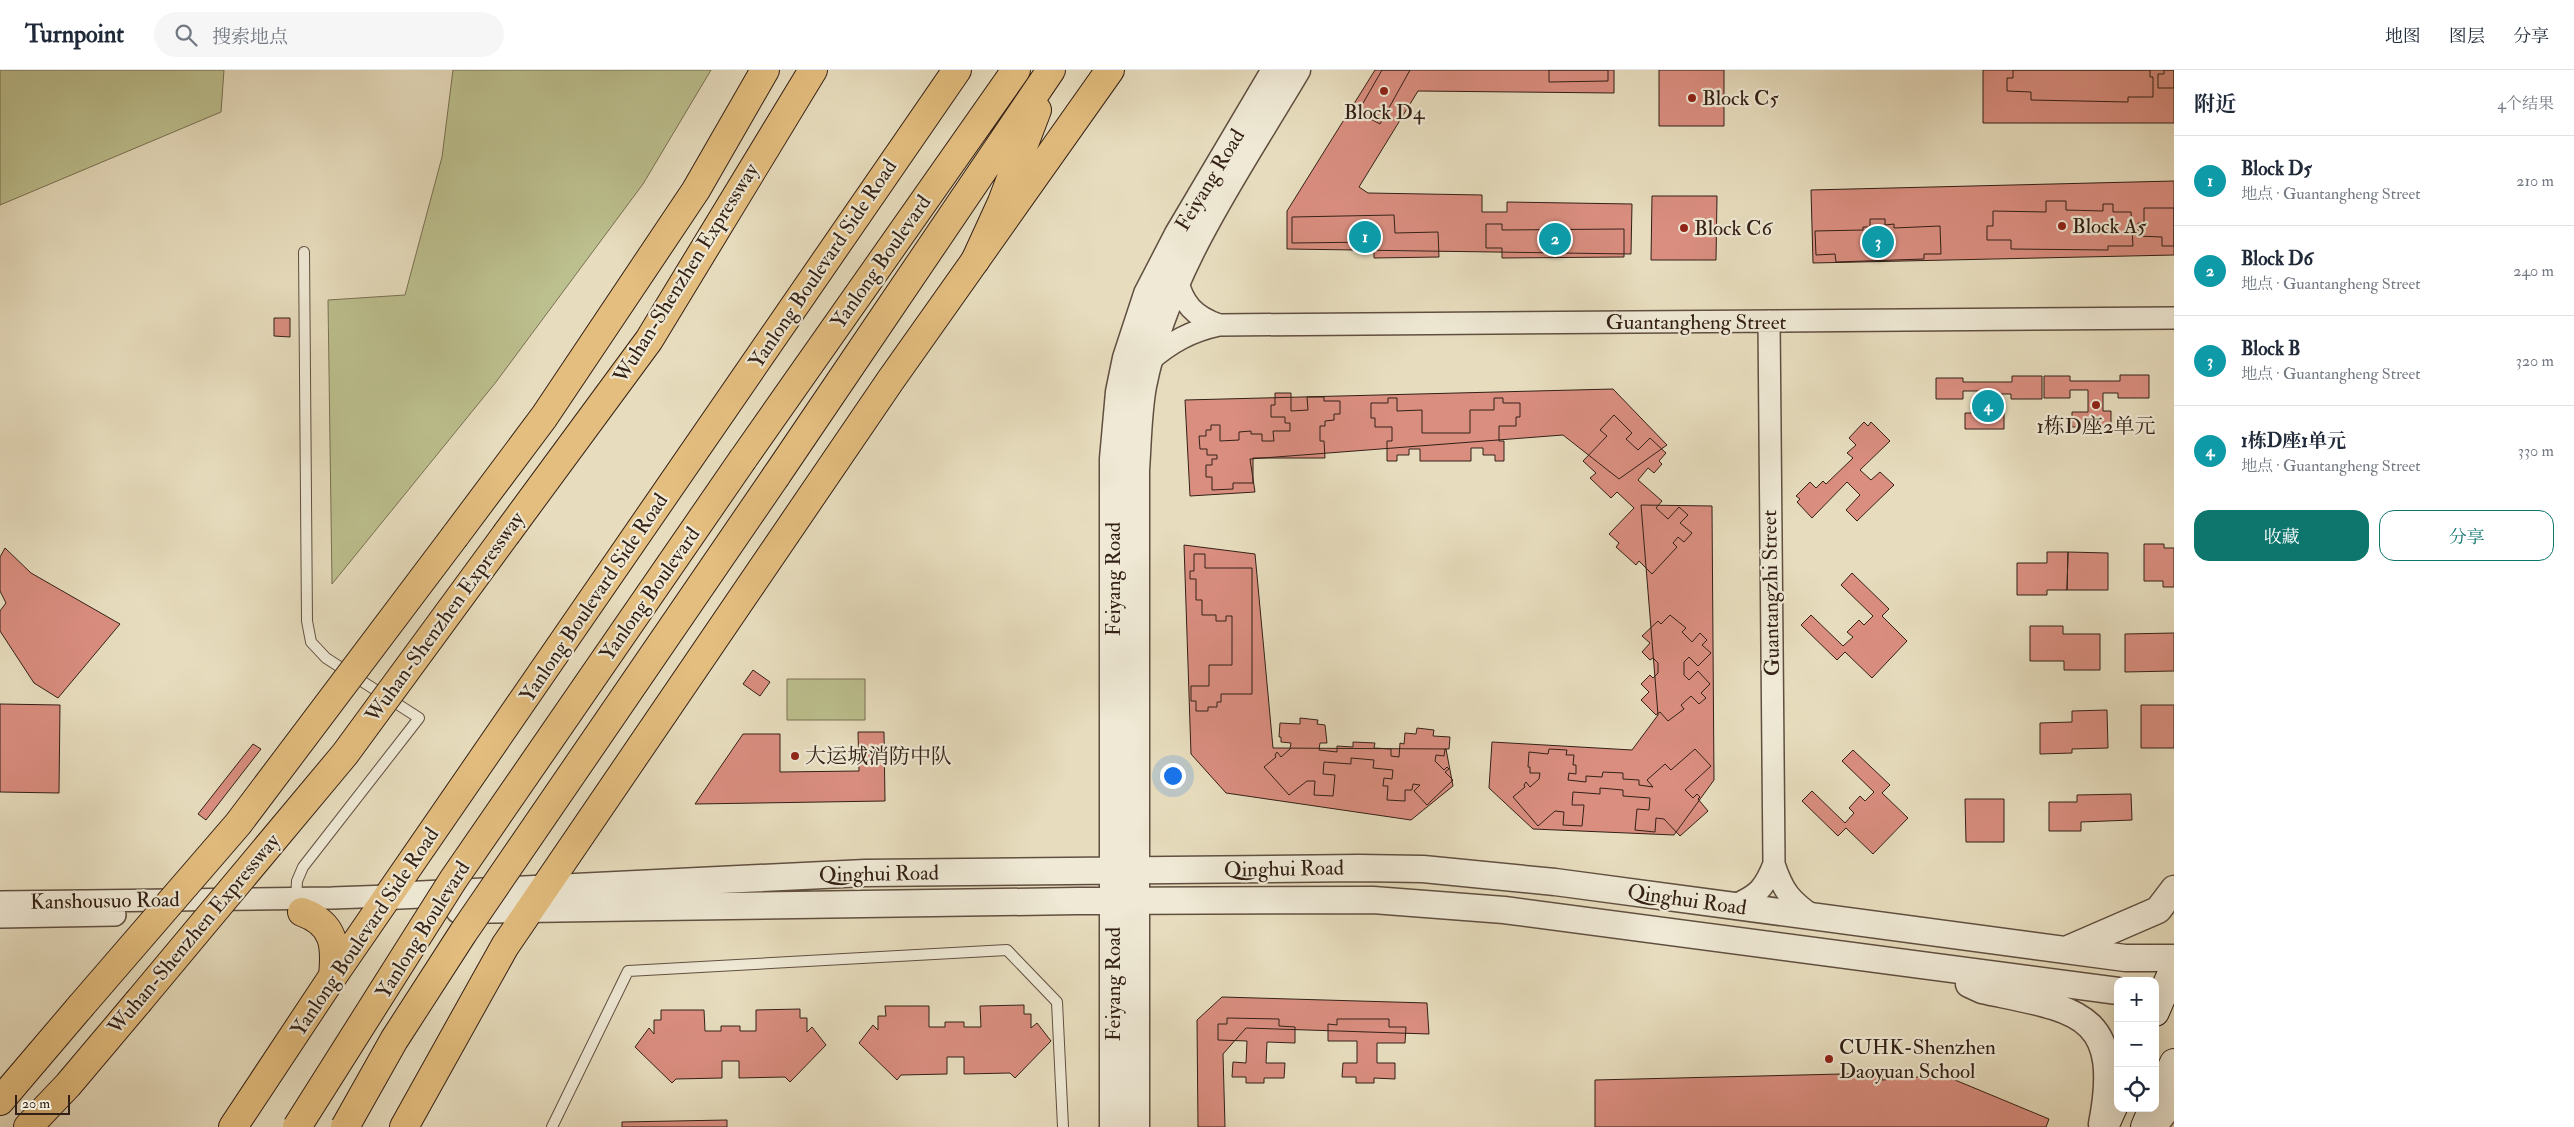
<!DOCTYPE html>
<html lang="zh">
<meta charset="utf-8">
<style>
body{margin:0;font-family:"IM FELL Double Pica","Noto Serif SC",serif;background:#f6f6f7;color:#1f2937}
.controls{position:absolute;right:15px;bottom:15px;display:grid;overflow:hidden;border-radius:10px;box-shadow:0 5px 20px #0002}
.controls button{width:45px;height:45px;display:grid;place-items:center;padding:0;border:0;border-bottom:1px solid #e0e1e3;background:#fff;color:#1f2937;font:25px sans-serif}
.scale{position:absolute;left:15px;bottom:12px;width:55px;box-sizing:border-box;padding-left:5px;border:2px solid #332016;border-top:0;font-size:14px;line-height:18px;white-space:nowrap;color:#332016;-webkit-text-stroke:4px #efe9d5;paint-order:stroke}
.you{position:absolute;left:1172px;top:705px;width:18px;height:18px;margin:-12px;border:4px solid #fff;border-radius:50%;background:#1a73e8;box-shadow:0 0 0 8px #1a73e833}
.badge{display:grid;place-items:center;width:32px;height:32px;border-radius:50%;background:#0f766e;color:#fff;font-size:16px;font-weight:700}
.pin{position:absolute;translate:-50% -50%;border:2px solid #fff;box-shadow:0 1px 5px #0006}
.list{margin:0;padding:0;list-style:none}
h2{display:flex;justify-content:space-between;align-items:center;height:65px;margin:0;padding:0 20px;font-size:21px}
h2 small{font-size:16px;font-weight:400;color:#747a83}
.list li{display:grid;grid-template-columns:32px 1fr auto;gap:15px;align-items:center;box-sizing:border-box;height:90px;padding:0 20px;border-top:1px solid #e0e1e3}
.list b{display:block;font-size:19px;white-space:nowrap}
.list p{margin:0;font-size:16px;white-space:nowrap;color:#747a83}
.list em{font-size:16px;font-style:normal;color:#747a83}
.actions{display:flex;gap:10px;padding:15px 20px}
.actions a{flex:1;padding:11px 0;border:1px solid #0f766e;border-radius:15px;text-align:center;font-size:18px;color:#0f766e}
.actions .main{background:#0f766e;color:#fff}
.icon{flex:none;width:28px;height:28px;fill:none;stroke:currentColor;stroke-width:2;stroke-linecap:round;stroke-linejoin:round}
.map{position:relative;flex:none;width:2174px;height:1057px;overflow:hidden}
header{display:flex;align-items:center;gap:30px;box-sizing:border-box;height:70px;padding:0 25px;background:#fff;border-bottom:1px solid #e0e1e3}
header strong{font-size:24px}
nav{display:flex;gap:28px;margin-inline-start:auto;font-size:18px}
.search{width:350px;height:45px;background:#f6f6f7;display:flex;align-items:center;gap:12px;box-sizing:border-box;padding:0 18px;border-radius:28px;color:#747a83;font-size:19px}
main{display:flex}
aside{flex:1;background:#fff}
.map>svg:first-child{display:block}
.green{fill:#bcbf8e;stroke:#787052}
.building{fill:#da8e80;stroke:#332016}
.lines{fill:none;stroke-linecap:round;stroke-linejoin:round}
.service-casing{stroke:#604f40;stroke-width:12}
.minor-casing{stroke:#604f40;stroke-width:24}
.tertiary-casing{stroke:#604f40;stroke-width:29}
.secondary-casing{stroke:#332016;stroke-width:30}
.primary-casing{stroke:#332016;stroke-width:30}
.trunk-casing{stroke:#332016;stroke-width:30}
.motorway-casing{stroke:#332016;stroke-width:30}
.service{stroke:#efe9d5;stroke-width:10}
.minor{stroke:#efe9d5;stroke-width:21}
.tertiary{stroke:#efe9d5;stroke-width:26}
.secondary{stroke:#efe9d5;stroke-width:28}
.primary{stroke:#e4be7f;stroke-width:28}
.trunk{stroke:#e4be7f;stroke-width:28}
.motorway{stroke:#e4be7f;stroke-width:28}
.trunk-bridge-casing{stroke:#332016;stroke-width:30;stroke-linecap:butt}
.motorway-bridge-casing{stroke:#332016;stroke-width:30;stroke-linecap:butt}
.trunk-bridge{stroke:#e4be7f;stroke-width:28}
.motorway-bridge{stroke:#e4be7f;stroke-width:28}
.poi-dot{fill:#8f2418;stroke:#efe9d5;stroke-width:2}
.labels{text-anchor:middle;dominant-baseline:central;stroke-width:4.5;stroke-linejoin:round;paint-order:stroke}
.poi-label{font-size:21px;fill:#332016;stroke:#efe9d5;text-anchor:start}
.street-label{font-size:21px;fill:#332016;stroke:#efe9d5}
</style>
<header>
<strong>Turnpoint</strong>
<div class="search"><svg class="icon" aria-label="search" viewBox="0 0 24 24"><circle cx="10" cy="10" r="6"/><path d="M15 15l6 6"/></svg>搜索地点</div>
<nav><a>地图</a><a>图层</a><a>分享</a></nav>
</header>
<main>
<div class="map">
<svg width="2174" height="1057" viewBox="0 0 2174 1057">
<rect width="100%" height="100%" fill="#e7ddbe"/>
<filter id="stains"><feTurbulence type="fractalNoise" baseFrequency=".004" numOctaves="4"/><feColorMatrix values="0 0 0 0 .2 0 0 0 0 .09 0 0 0 0 .02 0 0 0 .5 -.17"/></filter>
<radialGradient id="worn" r=".72"><stop offset=".6" stop-color="#630" stop-opacity="0"/><stop offset="1" stop-color="#630" stop-opacity=".3"/></radialGradient>
<!-- green -->
<path class="green" d="M0,0H224L221,42L0,135Z
M453,0H711L643,114L496,312L332,514L328,230L405,225L442,87Z
M787,609H865V650H787Z"/>
<!-- building -->
<path class="building" d="M1375,0H1614V23L1418,21L1359,117L1368,123L1482,125V142H1507V132L1632,134L1631,184L1287,179V141Z
M1382,0H1410L1380,54L1358,42Z
M1549,0H1608V11L1549,12Z
M1659,0H1724V56H1659Z
M1983,0H2174V53H1983Z
M2013,0H2150V7H2153V27H2128V32L2031,30V22L2007,21V8H2013Z
M2164,0H2174V18H2158V4H2164Z
M2174,111V185L1813,193L1811,120Z
M1652,126H1717L1716,190H1651Z
M2046,131H2066V140L2103,141V134H2113V142H2131L2133,176H2108V180L2011,179V170H1987V156H1993V141L2046,142Z
M2144,138H2174V176H2162V167L2138,166V153H2144Z
M1394,145L1395,163L1438,162L1439,187L1374,188V172L1292,173V147Z
M1870,149H1885V155L1894,154V158L1940,156L1941,184H1924V189L1836,192L1835,184L1816,185L1815,161L1863,160V157H1870Z
M1486,154H1502V160L1624,159V187L1502,188V178H1486Z
M274,248H290V267L274,266Z
M2120,305H2149V328H2118V323H2103V341H2111V357H2072V342H2088V320H2070V328H2044V306H2070V311H2120Z
M2012,306H2042V329H2011V324H1996V343H2004V359H1965V343H1981V321H1963V329H1936V308H1963V312H2012Z
M1613,319L1667,375L1619,409L1563,365L1250,389L1255,422L1190,426L1185,330Z
M1275,323H1291V341L1308,340L1307,327H1324V331H1340V344H1334V350L1325,351V356H1320V371H1324L1325,388H1253V413H1233V419L1212,420V407H1206V395H1212V389H1217V385H1207V379H1200L1199,366H1206V360H1211V355H1220V371L1239,370V362L1251,361V364H1262V371H1274L1273,361H1290V353H1285V347H1271V335H1275Z
M1388,328H1397V341L1422,340V363H1470V340H1494V328H1503V333H1520V347H1516V356H1499V371H1504V391H1495V385H1483V378H1471V391H1420V379H1409V385H1397V391H1387V371H1392V357H1375V348H1371V333H1388Z
M1614,345L1632,363L1626,369L1638,380L1650,368L1666,383L1659,391L1662,394L1654,403L1648,398L1638,410L1662,431L1656,438L1668,449L1679,437L1688,445L1680,453L1692,463L1684,472L1678,467L1673,473L1677,477L1652,504L1639,491L1636,495L1616,477L1619,473L1609,464L1634,438L1617,422L1611,428L1590,408L1596,403L1583,391L1607,366L1600,360Z
M1864,352L1868,356L1871,352L1890,371L1860,400L1871,410L1880,402L1894,415L1857,451L1846,440L1860,425L1847,412L1812,448L1797,432L1800,429L1796,426L1810,412L1816,418L1823,411L1826,414L1853,388L1847,383L1856,375L1849,368Z
M1641,435L1712,436L1714,710L1674,765L1533,759L1489,718L1492,672L1632,680L1658,645Z
M2144,474H2164V478H2174V517H2163V511H2144Z
M1184,475L1255,484L1273,678L1446,679L1453,716L1411,750L1226,723L1191,684Z
M5,478L31,503L120,554L58,628L34,613L0,561V541L6,533L0,521V487Z
M2047,482H2068L2067,520H2047V525H2017V493H2047Z
M2068,482L2108,483V520H2067Z
M1194,484H1205V498H1252V624H1221V632H1217V637H1208V641H1196V631H1191V616H1209V595H1232V546H1226V551H1216V545H1202V530H1196V509H1190V501H1194Z
M1852,503L1889,539L1882,546L1907,571L1872,608L1845,582L1837,590L1801,555L1811,545L1843,576L1853,567L1847,562L1859,550L1864,555L1873,546L1841,515Z
M1670,545L1686,558L1682,562L1692,572L1700,563L1707,570L1702,575L1711,583L1698,596L1689,587L1684,592V605L1689,610L1698,601L1710,614L1701,623L1706,628L1699,634L1691,626L1681,635L1684,639L1668,651L1660,642L1656,645L1641,630L1649,622L1641,614L1650,605L1653,608L1658,603V593L1653,588L1650,590L1642,582L1650,573L1642,566L1658,551L1661,554Z
M2030,556H2063V564H2100V600H2064V591H2030Z
M2174,563V601L2125,602V564Z
M753,600L770,612L760,626L743,614Z
M0,634L60,635L59,723L0,722Z
M2141,635H2174V678H2141Z
M2107,640L2108,678L2072,679V683L2040,684V653L2072,652V641Z
M1300,648L1318,650L1317,654L1325,655L1327,673H1320L1319,680L1337,682V676L1353,677V672L1375,673L1374,678L1391,679V686L1399,687L1400,673L1404,674L1405,663L1416,664L1417,658L1434,660L1433,666L1450,667L1449,679H1445L1444,686L1436,685L1435,691L1444,700L1447,697L1449,699L1445,702L1453,710L1427,735L1414,721L1420,715L1413,714L1412,720H1405V731L1387,730L1388,716H1383L1384,708L1392,709L1393,700L1373,698L1374,690L1351,688V694L1324,692L1323,704L1335,705L1333,726L1314,725L1315,711H1307L1289,725L1264,697L1276,687L1275,685L1277,682L1281,687L1290,679L1291,673L1281,672V667H1279L1280,653L1300,654Z
M858,662H884L885,731L695,734L743,664H780V702L859,701Z
M253,674L261,679L206,750L198,744Z
M1549,679L1567,680L1566,685H1574L1573,695H1576V704L1569,703L1568,710L1586,712V706L1602,707L1603,702L1623,703V709L1639,710V715L1653,717L1647,710L1665,694L1671,700L1695,679L1711,696L1685,720L1693,728L1697,724L1700,727L1698,729L1708,741L1680,766L1664,749L1656,748L1655,762L1635,760L1637,739L1649,740L1650,728L1623,726V720L1600,718V724L1573,722L1572,735H1584L1582,756L1563,755L1564,742L1555,741L1538,756L1513,727L1525,717L1524,715L1526,712L1530,717L1539,709L1540,703H1530V697H1528L1529,682L1548,684Z
M1853,680L1890,715L1882,723L1908,748L1873,784L1846,758L1838,766L1802,731L1812,721L1845,753L1854,743L1849,738L1860,726L1865,731L1874,722L1842,691Z
M2131,724L2132,750L2081,752V761H2049V732H2077V725Z
M1965,729H2004V772H1966Z
M1222,927L1427,933L1429,964L1246,958L1223,984L1225,1057H1198L1197,950Z
M1024,935V944H1031V958L1037,953L1051,971L1015,1008L1010,1003L964,1004V987H947V1004L901,1005L897,1010L859,973L873,955L878,960V946H886L885,936H929V957H945V952H964V957H981L980,936Z
M800,939V948H807V962L812,957L826,975L790,1012L785,1007L739,1008V991H722V1008L676,1009L672,1013L635,977L649,958L654,964V950H661V940H704L705,961H721V956H740V961H756V940Z
M1227,948L1279,949V956L1295,957V973L1267,972L1266,993H1285L1284,1008H1264V1013H1246V1007H1232L1233,992L1246,993L1247,971L1218,970V954H1227Z
M1337,949H1389V957H1406L1405,973H1377V993H1395V1009L1374,1008V1013H1356V1007H1342L1343,993H1357V971H1328V954L1337,955Z
M1883,1003L1882,1010L1943,1005L2049,1049L2046,1057H1595V1010Z
M727,1050V1057H622V1052Z"/>
<g class="lines">
<defs>
<path id="service" d="M296,829L297,811L303,797L419,648L326,588L311,572L307,551L304,182
M552,1057L628,901L1007,880L1057,932L1063,1057"/>
<path id="minor" d="M1177,209C1183,234 1194,246 1219,255
M1769,251L1774,794C1783,821 1790,830 1813,846
M1149,291C1171,272 1191,261 1219,255L2174,248
M0,832L332,828L389,826
M1733,836C1758,825 1764,819 1774,794
M0,847L115,845"/>
<path id="tertiary" d="M389,826L865,803L1359,798L1423,799L1555,812L2125,888H2174
M459,840L1077,831L1373,830L1504,840L2118,921
M2068,879L2158,840L2174,819
M1969,914L1982,920C2075,940 2124,940 2102,1054
M1113,1057V389L1119,322L1126,288L1147,224L1178,164L1275,0
M1136,1057V400C1138,372 1138,344 1143,316C1166,200 1238,100 1297,0
M2153,1057L2174,1029"/>
<path id="secondary" d="M2155,942L2174,898
M2155,1034L2174,993
M2104,1057L2118,1026
M2145,1057L2153,1038"/>
<path id="primary" d="M302,842C335,854 336,876 333,906
M233,1057L333,906L957,0
M404,1057L505,876L890,311L1110,0"/>
<path id="trunk" d="M975,191L1002,132L1037,40
M743,389L1016,0
M776,406L1051,0"/>
<path id="motorway" d="M507,463L649,270L813,0
M455,466L544,347L696,120L765,0
M0,1031L80,937
M28,1057L68,1015L138,932"/>
</defs>
<!-- service casing -->
<use href="#service" class="service-casing"/>
<!-- minor casing -->
<use href="#minor" class="minor-casing"/>
<!-- tertiary casing -->
<use href="#tertiary" class="tertiary-casing"/>
<!-- secondary casing -->
<use href="#secondary" class="secondary-casing"/>
<!-- primary casing -->
<use href="#primary" class="primary-casing"/>
<!-- trunk casing -->
<use href="#trunk" class="trunk-casing"/>
<!-- motorway casing -->
<use href="#motorway" class="motorway-casing"/>
<!-- service -->
<use href="#service" class="service"/>
<!-- minor -->
<use href="#minor" class="minor"/>
<!-- tertiary -->
<use href="#tertiary" class="tertiary"/>
<!-- secondary -->
<use href="#secondary" class="secondary"/>
<!-- primary -->
<use href="#primary" class="primary"/>
<!-- trunk -->
<use href="#trunk" class="trunk"/>
<!-- motorway -->
<use href="#motorway" class="motorway"/>
<defs>
<path id="trunk-bridge" d="M297,1057L453,810L743,389
M345,1057L394,970L463,863L776,406"/>
<path id="motorway-bridge" d="M138,932L345,684L507,463
M80,937L238,754L455,466"/>
</defs>
<!-- trunk-bridge casing -->
<use href="#trunk-bridge" class="trunk-bridge-casing"/>
<!-- motorway-bridge casing -->
<use href="#motorway-bridge" class="motorway-bridge-casing"/>
<!-- trunk-bridge -->
<use href="#trunk-bridge" class="trunk-bridge"/>
<!-- motorway-bridge -->
<use href="#motorway-bridge" class="motorway-bridge"/>
</g>
<!-- markers -->
<g class="poi-dot">
<circle cx="1384" cy="21" r="5"/>
<circle cx="1692" cy="28" r="5"/>
<circle cx="2062" cy="156" r="5"/>
<circle cx="1684" cy="158" r="5"/>
<circle cx="2096" cy="335" r="5"/>
<circle cx="795" cy="686" r="5"/>
<circle cx="1829" cy="989" r="5"/>
</g>
<g class="labels">
<!-- poi labels -->
<g class="poi-label">
<text x="1702" y="28">Block C5</text>
<text x="1384" y="42" text-anchor="middle">Block D4</text>
<text x="2072" y="156">Block A5</text>
<text x="1694" y="158">Block C6</text>
<text x="2096" y="356" text-anchor="middle">1栋D座2单元</text>
<text x="805" y="686">大运城消防中队</text>
<text x="1839" y="977">CUHK-Shenzhen<tspan x="1839" dy="24">Daoyuan School</tspan></text>
</g>
<!-- street labels -->
<g class="street-label">
<text transform="translate(1210 110) rotate(-59)">Feiyang Road</text>
<text transform="translate(881 192) rotate(-55)">Yanlong Boulevard</text>
<text transform="translate(823 194) rotate(-56)">Yanlong Boulevard Side Road</text>
<text transform="translate(686 203) rotate(-58)">Wuhan-Shenzhen Expressway</text>
<text x="1696" y="252">Guantangheng Street</text>
<text transform="translate(1113 509) rotate(-90)">Feiyang Road</text>
<text transform="translate(1771 523) rotate(-91)">Guantangzhi Street</text>
<text transform="translate(650 524) rotate(-55)">Yanlong Boulevard</text>
<text transform="translate(594 528) rotate(-56)">Yanlong Boulevard Side Road</text>
<text transform="translate(445 547) rotate(-54)">Wuhan-Shenzhen Expressway</text>
<text transform="translate(1284 799) rotate(-1)">Qinghui Road</text>
<text transform="translate(879 804) rotate(-1)">Qinghui Road</text>
<text transform="translate(1687 830) rotate(8)">Qinghui Road</text>
<text transform="translate(105 831) rotate(-1)">Kanshousuo Road</text>
<text transform="translate(423 860) rotate(-58)">Yanlong Boulevard</text>
<text transform="translate(365 862) rotate(-56)">Yanlong Boulevard Side Road</text>
<text transform="translate(194 864) rotate(-50)">Wuhan-Shenzhen Expressway</text>
<text transform="translate(1113 914) rotate(-90)">Feiyang Road</text>
</g>
</g>
<rect width="100%" height="100%" filter="url(#stains)"/>
<rect width="100%" height="100%" fill="url(#worn)"/>
</svg>
<div class="controls">
<button>+</button>
<button>−</button>
<button><svg class="icon" aria-label="locate" viewBox="0 0 24 24"><circle cx="12" cy="12" r="6"/><path d="M12 2v4M12 18v4M2 12h4M18 12h4"/></svg></button>
</div>
<div class="scale">20 m</div>
<div class="you"></div>
<div class="pin badge" style="left:1365px;top:167px;background:#0f9aa8">1</div>
<div class="pin badge" style="left:1555px;top:169px;background:#0f9aa8">2</div>
<div class="pin badge" style="left:1878px;top:172px;background:#0f9aa8">3</div>
<div class="pin badge" style="left:1988px;top:336px;background:#0f9aa8">4</div>
</div>
<aside>
<h2>附近<small>4个结果</small></h2>
<ul class="list">
<li><span class="badge" style="background:#0f9aa8">1</span><div><b>Block D5</b><p>地点 · Guantangheng Street</p></div><em>210 m</em></li>
<li><span class="badge" style="background:#0f9aa8">2</span><div><b>Block D6</b><p>地点 · Guantangheng Street</p></div><em>240 m</em></li>
<li><span class="badge" style="background:#0f9aa8">3</span><div><b>Block B</b><p>地点 · Guantangheng Street</p></div><em>320 m</em></li>
<li><span class="badge" style="background:#0f9aa8">4</span><div><b>1栋D座1单元</b><p>地点 · Guantangheng Street</p></div><em>330 m</em></li>
</ul>
<div class="actions"><a class="main">收藏</a><a>分享</a></div>
</aside>
</main>
